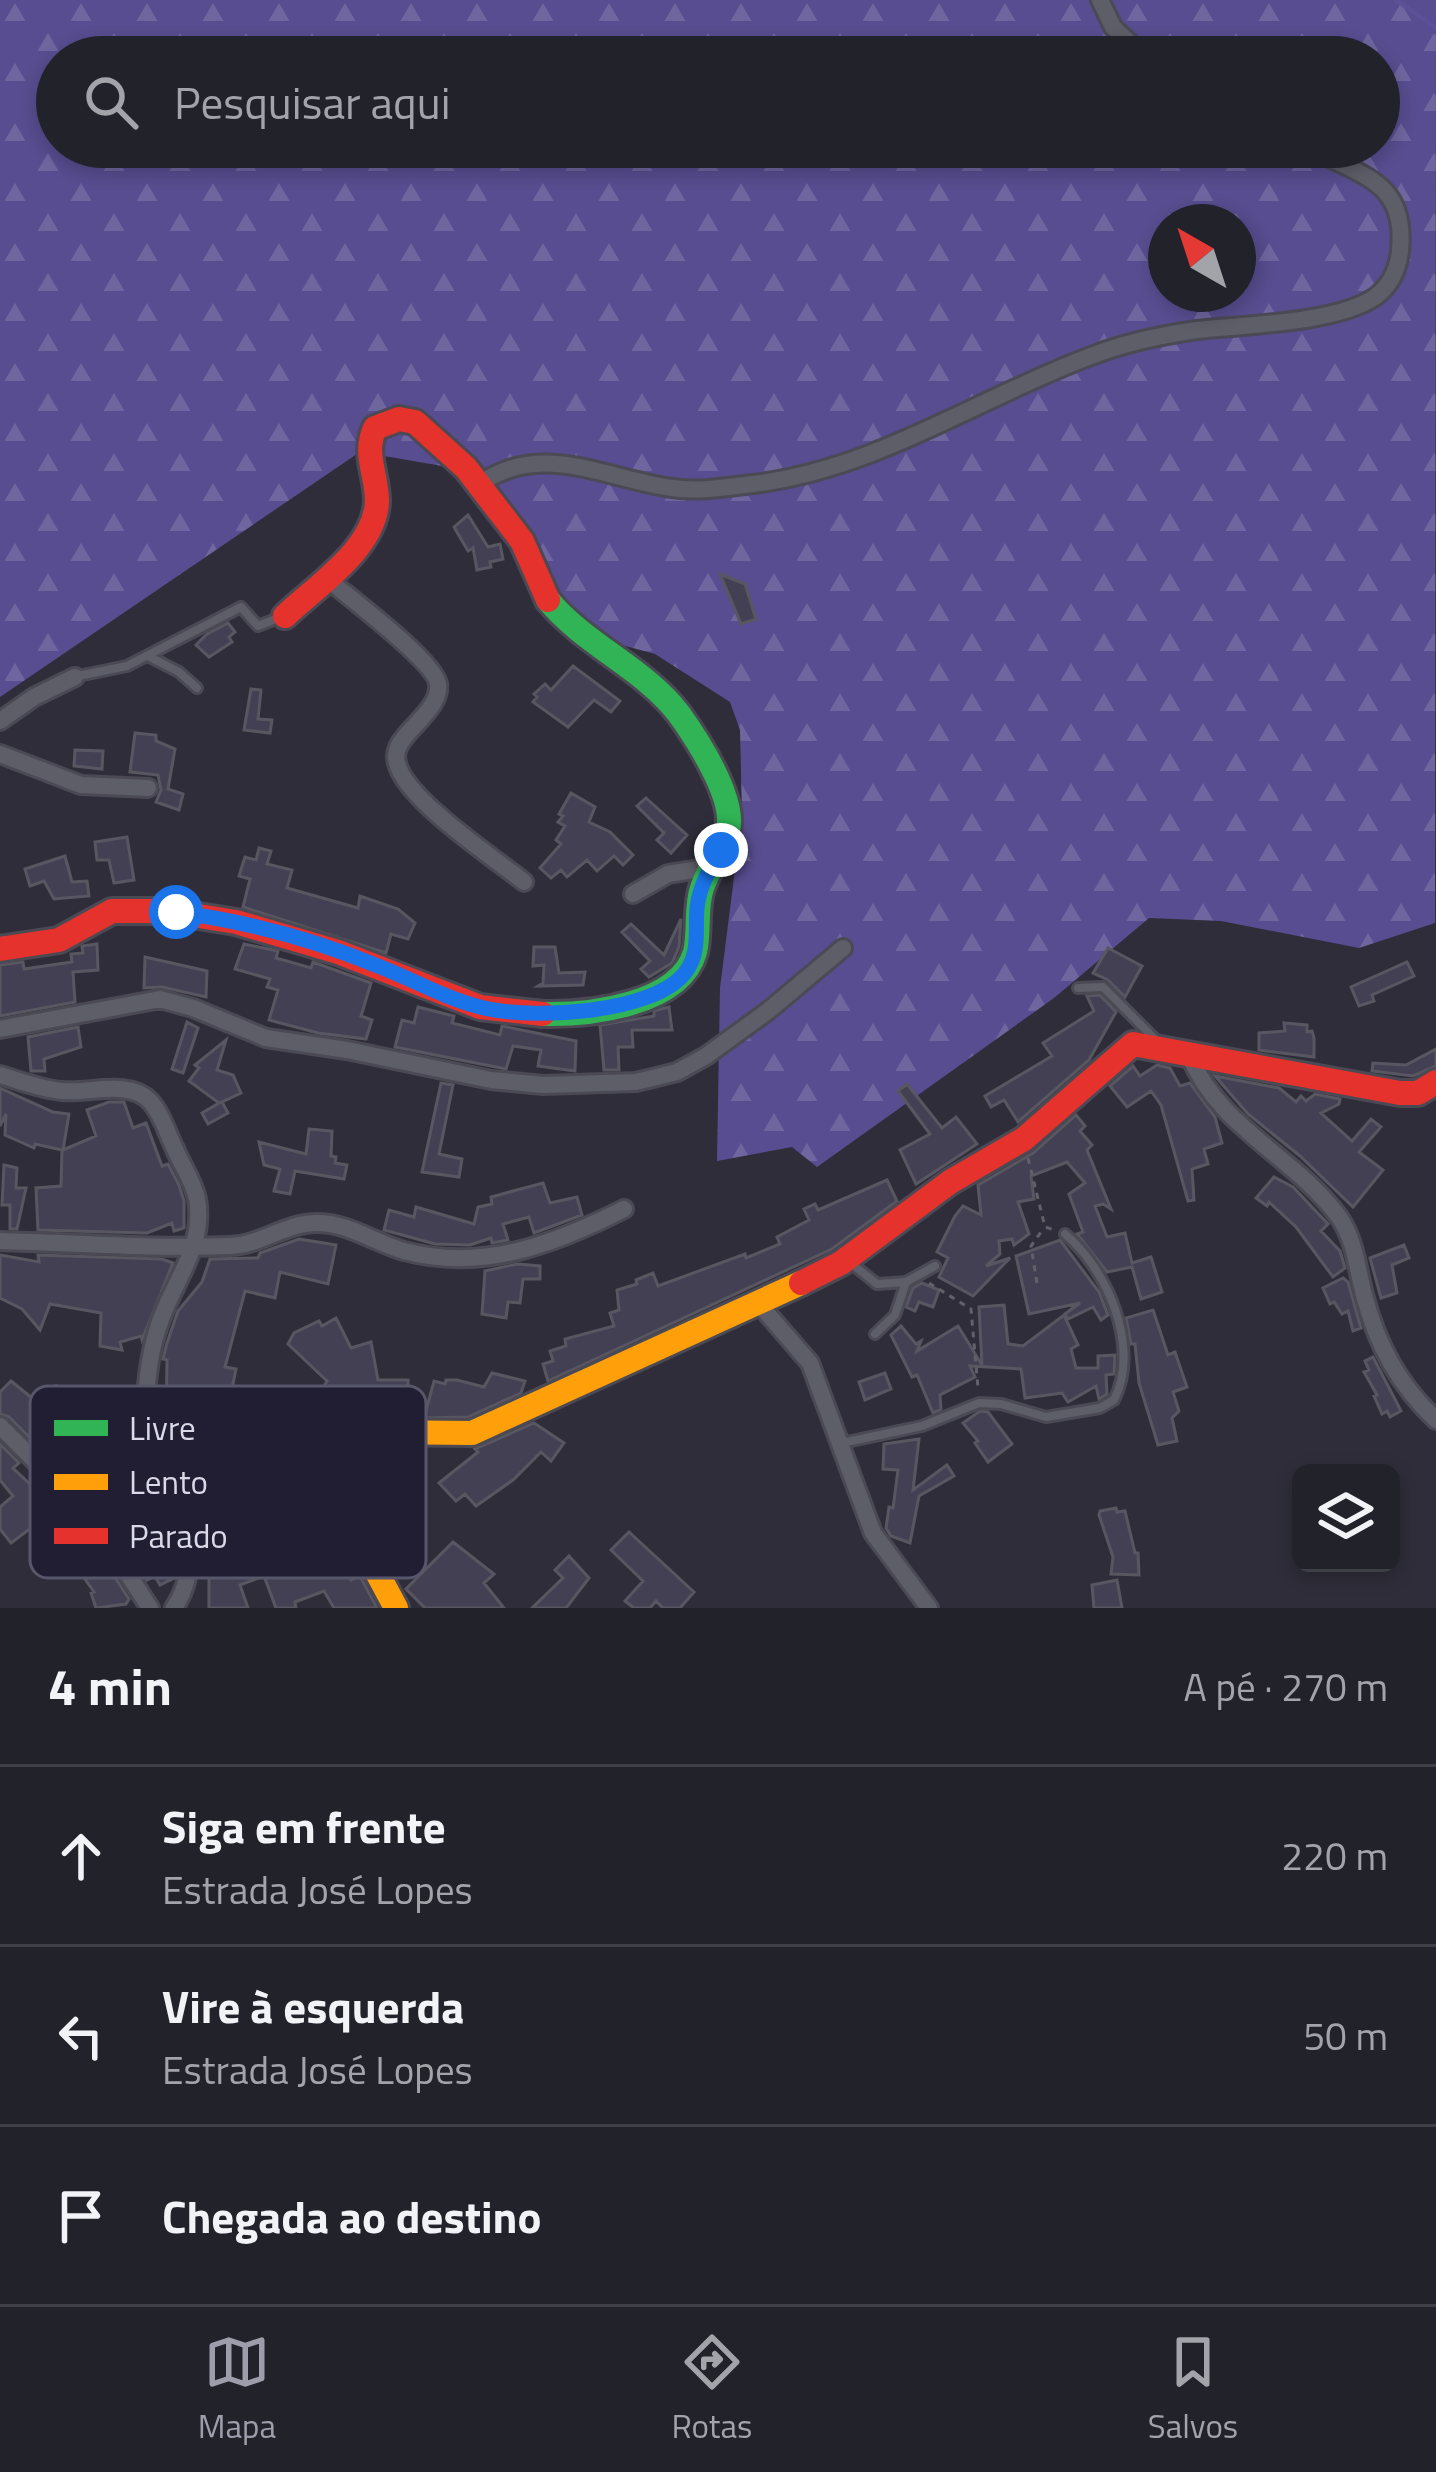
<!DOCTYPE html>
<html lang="pt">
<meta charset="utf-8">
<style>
body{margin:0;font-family:"Titillium Web",sans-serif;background:#2e2f37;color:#f1f3f6}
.controls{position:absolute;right:36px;bottom:36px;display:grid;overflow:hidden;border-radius:18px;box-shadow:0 6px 18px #0003}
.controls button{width:108px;height:108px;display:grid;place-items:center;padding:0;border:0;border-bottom:3px solid #3f3f47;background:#22222b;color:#f1f3f6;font:60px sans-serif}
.compass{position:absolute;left:1148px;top:204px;width:108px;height:108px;border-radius:50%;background:#22222b;box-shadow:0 6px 18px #0003;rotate:321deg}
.stop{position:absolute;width:36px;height:36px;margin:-27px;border:9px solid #1a73e8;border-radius:50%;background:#fff}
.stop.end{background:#1a73e8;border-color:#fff;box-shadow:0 3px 12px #0008}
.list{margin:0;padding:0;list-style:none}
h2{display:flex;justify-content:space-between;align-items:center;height:156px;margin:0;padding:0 48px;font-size:51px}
h2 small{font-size:39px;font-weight:400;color:#a2a4a9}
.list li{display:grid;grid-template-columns:78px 1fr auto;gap:36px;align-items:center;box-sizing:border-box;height:180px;padding:0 48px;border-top:3px solid #3f3f47}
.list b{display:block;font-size:45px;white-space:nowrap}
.list p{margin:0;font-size:39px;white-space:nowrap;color:#a2a4a9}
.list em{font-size:39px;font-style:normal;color:#a2a4a9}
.icon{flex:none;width:66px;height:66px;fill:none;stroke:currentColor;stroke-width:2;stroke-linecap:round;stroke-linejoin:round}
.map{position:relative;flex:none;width:1436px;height:1608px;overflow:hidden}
.search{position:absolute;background:#22222b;box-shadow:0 6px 18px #0003;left:36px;right:36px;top:36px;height:132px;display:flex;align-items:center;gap:30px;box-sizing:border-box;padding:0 42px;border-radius:66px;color:#a2a4a9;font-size:45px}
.sheet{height:696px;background:#22222b}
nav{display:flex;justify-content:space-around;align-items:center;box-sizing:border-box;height:168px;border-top:3px solid #3f3f47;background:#22222b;font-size:33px;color:#a2a4a9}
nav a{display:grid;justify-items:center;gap:6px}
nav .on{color:#9e9dab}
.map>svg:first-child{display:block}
.forest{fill:url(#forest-firs);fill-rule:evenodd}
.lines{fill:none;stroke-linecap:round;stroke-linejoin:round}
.stream{stroke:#5c5197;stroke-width:4.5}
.building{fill:#434053;stroke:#585761;stroke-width:3}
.lane-casing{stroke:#4a4954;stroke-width:14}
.street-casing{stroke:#4a4954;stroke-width:22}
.fast-casing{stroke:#4a4954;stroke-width:30}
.slow-casing{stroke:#4a4954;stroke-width:30}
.jam-casing{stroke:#4a4954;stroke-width:30}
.path{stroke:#62616a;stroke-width:3;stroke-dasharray:6 6;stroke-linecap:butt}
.lane{stroke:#5e5e69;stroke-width:8}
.street{stroke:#5e5e69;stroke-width:16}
.fast{stroke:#30b455;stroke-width:24}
.slow{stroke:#ff9f0a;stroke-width:24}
.jam{stroke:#e5322d;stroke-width:24}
.route{stroke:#1a73e8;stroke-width:15}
.key{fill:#211e34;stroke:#58566a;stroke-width:3}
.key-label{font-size:33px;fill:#dad9e8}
</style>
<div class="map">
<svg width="1436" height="1608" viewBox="0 0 1436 1608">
<defs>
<pattern id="forest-firs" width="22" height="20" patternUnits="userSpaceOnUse" patternTransform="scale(3)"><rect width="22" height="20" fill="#584d90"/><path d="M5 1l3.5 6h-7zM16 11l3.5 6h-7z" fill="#6f66a0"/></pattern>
</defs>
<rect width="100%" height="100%" fill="#2e2d39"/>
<!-- forest -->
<path class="forest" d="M0,0H1436L1435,923L1359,948L1221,921L1149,918L1054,998L817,1167L792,1147L717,1161L720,988L742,814L740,730L730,702L655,654L622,645L556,599L489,487L442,466L384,456L376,441L0,697ZM57,57H1379V147H57ZM1166,222H1238V294H1166Z"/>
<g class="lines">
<!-- stream -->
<path class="stream" d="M1396,0L1436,28"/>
</g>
<!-- building -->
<path class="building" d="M468,515L488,547L500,544L503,559L490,562L491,567L477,570L473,548L468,551L454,527Z
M720,574L745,584L756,619L741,624Z
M228,623L235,632L229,637L232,642L209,657L196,645L207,634Z
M573,666L620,701L611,712L594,700L568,727L533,702L537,697L534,694L545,684L551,690Z
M251,689L261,690L258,719L272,720L270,733L244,730Z
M135,733L156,735V741L175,749L168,789L183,794L179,810L156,802L161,790L158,775L130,772Z
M75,750L103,751L102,769L74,766Z
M571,793L595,807L589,822L610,832L633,855L623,865L614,856L597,871L587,860L567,877L561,870L551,878L540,868L561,844L556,840L565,826L558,822L563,816L559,814Z
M646,798L687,835L671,853L657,840L664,833L637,806Z
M127,837L134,880L114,883L109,860H97L95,842Z
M259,848L271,851L267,864L292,870L287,888L358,908L360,896L398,909L415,923L408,939L391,934L386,953L243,907L250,879L239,876L245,857L256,860Z
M65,856L72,882L87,881L89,896L54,899L44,881L30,886L25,869Z
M681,919L679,947L672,963L649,977L641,969L650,961L622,932L631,924L664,955Z
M97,944L98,970L73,972L75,1002L0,1016V965L23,962L24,969L72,962L71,954L83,953L82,946Z
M244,944L278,951L276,958L311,968L313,962L371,983L361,1016L372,1020L366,1039L318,1033L269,1020L278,990L267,987L270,979L235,969Z
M534,947H555L559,973L585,972L583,985L538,986L543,983L544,965L533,966Z
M1108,948L1142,966L1125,997L1108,980L1093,973Z
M145,957L207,971L206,997L162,987L144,988Z
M1407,962L1414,976L1372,995L1374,1001L1359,1006L1351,987Z
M1100,995L1116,1012L1089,1060L1018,1122L1004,1100L991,1107L985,1096L1052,1056L1043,1043L1094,1011L1087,996Z
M418,1007L454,1016L452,1023L500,1035L502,1026L576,1041L575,1071L538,1066L541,1050L513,1046L506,1069L395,1047L402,1020L414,1023Z
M669,1007L672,1030H632L633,1047H618L619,1070H604L600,1025L654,1016V1011Z
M187,1022L198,1028L183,1073L172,1069Z
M1284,1023L1307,1025V1032L1312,1031L1314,1038V1057L1259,1050V1033L1285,1031Z
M78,1027L81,1047L44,1059L45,1071H31L28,1037Z
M226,1040L217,1070L233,1075L241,1093L222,1102L228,1113L208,1124L202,1113L219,1103L189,1081L199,1068L195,1065Z
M1436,1049V1066L1413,1076L1372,1071L1373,1063L1406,1065Z
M1157,1065L1170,1068L1180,1086L1190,1083L1215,1117L1222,1143L1204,1149L1208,1164L1192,1169L1194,1200L1188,1201L1161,1105L1151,1091L1127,1107L1110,1086L1133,1066L1140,1076Z
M1215,1076L1279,1088L1296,1102L1301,1096L1306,1101L1315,1094L1340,1099L1339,1104L1321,1113L1352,1141L1371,1119L1381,1127L1359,1152L1383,1170L1353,1207L1300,1156L1248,1114Z
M441,1083L453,1085L439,1154L462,1159L459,1177L422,1172Z
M907,1084L942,1128L956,1117L977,1144L916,1184L900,1150L930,1134L898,1091Z
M0,1088L53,1112L69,1114L63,1150L96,1136L87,1110L109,1102H124L133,1128L146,1123L162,1166L168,1164L179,1185L184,1201V1228L174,1231L172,1223L147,1233L38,1230L36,1188L61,1186L62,1150L35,1144L34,1148L5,1135L6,1114L0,1126Z
M1076,1115L1085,1126L1080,1131L1092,1145L1087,1150L1111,1209L1103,1204L1095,1206L1107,1237L1125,1233L1132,1263L1151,1257L1162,1292L1141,1299L1132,1267L1107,1272L1077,1234L1083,1232L1069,1194L1085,1183L1067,1162L1031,1176L1034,1199L1018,1202L1029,1234L1014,1245L1012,1239L999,1241L1000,1254L986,1266L1010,1258L973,1296L939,1277L948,1258L937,1252L955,1216L963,1206L981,1215L978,1185L1033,1153Z
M309,1129L332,1131L331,1156L336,1157L335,1163L347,1165L344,1179L295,1171L290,1194L274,1191L280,1169L264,1165L259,1142L306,1154Z
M4,1165L17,1168L16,1188H26L17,1229H10V1205H2Z
M1274,1177L1293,1187L1328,1224L1321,1231L1340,1251L1345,1268L1333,1277L1296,1227L1269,1202L1267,1206L1256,1198Z
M887,1180L897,1201L832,1249L548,1381L543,1364L553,1361L550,1351L566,1346L565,1339L614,1326L610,1313L619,1310L617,1290L637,1284L636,1280L653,1273L658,1286L745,1254L746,1258L780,1244L777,1237L809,1220L804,1209L815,1204L818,1210Z
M543,1183L550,1203L577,1197L582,1215L534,1233L529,1217L503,1224L508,1240L492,1243L491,1238L470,1245L435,1244L384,1230L389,1210L414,1217L416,1207L474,1224L478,1207L492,1204L491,1197Z
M299,1239L336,1245L328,1284L280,1272L275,1298L245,1291L225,1367L236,1369L227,1413V1447L264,1446L266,1435L325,1440L316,1436L327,1414L313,1407L327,1381L288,1344L294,1333L319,1321L322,1326L336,1318L351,1348L371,1342L378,1380H408V1416L386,1414L368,1393L350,1408L357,1416L354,1419L346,1422L338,1417L336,1429L325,1440L317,1465L324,1509L319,1512L330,1539L339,1536L345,1548L341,1550L351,1580L360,1576L377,1608H334L324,1591L295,1602L296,1608H276L264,1576L240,1585L248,1608H209V1572L219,1547L254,1535L242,1498L205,1511L200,1489L274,1473V1466L186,1467V1446H172L166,1426L167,1360L163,1359L167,1343L178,1311L202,1282L210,1259L258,1258L260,1253Z
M1060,1240L1099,1292L1108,1315L1101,1320L1093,1307L1068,1319L1065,1314L1080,1303L1029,1314L1016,1256Z
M1404,1245L1409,1258L1392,1265L1397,1293L1381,1298L1370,1258Z
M0,1255L39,1262L38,1255L162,1259L173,1263L142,1340L141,1336L120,1342L122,1350L100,1346L101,1313L50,1304L40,1330L22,1309L0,1298Z
M517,1264L540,1266V1279H523L520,1303L508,1302L506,1318L482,1314L485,1271Z
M1343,1278L1348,1282L1361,1328L1353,1331L1348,1311L1342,1314L1334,1302L1330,1304L1323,1288Z
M922,1283L939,1290L933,1307L919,1302L915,1311L906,1307L913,1288Z
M1004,1305L1008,1344L1023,1346L1064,1315L1078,1345L1071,1349L1076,1368H1098V1356L1115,1355L1114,1374L1106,1375L1107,1394L1099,1399L1096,1386L1068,1402L1062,1393L1025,1398L1021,1369L970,1366L975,1377L940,1395L941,1409L933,1413L917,1375L912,1377L891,1335L901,1326L916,1344L921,1341L917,1351L958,1326L982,1365L979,1307Z
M1153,1310L1168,1355L1175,1352L1187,1387L1173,1392L1179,1411L1172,1418L1177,1441L1158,1445L1139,1383L1135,1344H1131L1126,1318Z
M1373,1357L1401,1411L1390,1417L1387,1411L1382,1414L1374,1396L1377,1395L1364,1372L1369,1370L1365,1361Z
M492,1373L525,1381L521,1393L468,1417L424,1418L434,1381L445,1384L446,1380H457L484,1387Z
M885,1373L891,1389L865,1400L859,1382Z
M11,1381L37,1402L56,1386L65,1398L68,1395L77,1408L62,1418L78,1440L86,1433L121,1430L118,1416L133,1411L145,1464L173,1537L174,1578L160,1585L155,1576L147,1580L69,1467L72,1480L9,1417L0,1414V1392Z
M980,1411L988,1412L1012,1444L988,1462L975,1443L978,1441L963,1423Z
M534,1423L564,1443L551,1461L541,1452L513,1480L476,1506L465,1494L456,1501L439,1483L478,1452L475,1449Z
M919,1439L913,1490L947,1465L954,1476L919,1496L910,1543L891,1536L886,1528L889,1507L893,1508L898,1470L883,1469L884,1444Z
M0,1444L19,1463L13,1468L36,1490L41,1485L81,1525L98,1566L105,1562L129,1599L126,1604L96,1608L91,1593L94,1592L70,1558L59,1562L31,1528L11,1543L0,1529V1507L13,1496L0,1480Z
M1116,1508L1117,1512L1125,1511L1135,1553H1138L1139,1575L1111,1574L1113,1557L1099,1515L1100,1511Z
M629,1532L694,1592L680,1608H663L656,1601L650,1608H634L625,1601L643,1581L611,1550Z
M453,1542L494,1574L484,1583L504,1608H425L406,1589Z
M569,1556L589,1578L566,1608H532L563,1578L555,1570Z
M1117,1580L1122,1608H1094L1092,1585Z"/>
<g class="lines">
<defs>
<path id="lane" d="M148,656L179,672L197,688
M78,676L127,666L241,607L258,626L283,616
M1078,988L1103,987L1155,1039
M852,1264L877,1284L906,1282L935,1266
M875,1334L895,1315L906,1282
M842,1443L922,1426L979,1403L1001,1404L1046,1417L1100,1408L1114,1400C1141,1347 1107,1269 1065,1234"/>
<path id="street" d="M1100,0L1113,27L1145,57
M480,484C541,440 606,479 672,488C699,492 726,487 753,484C877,469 978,398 1091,356C1124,343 1162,335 1197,330C1244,325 1337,323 1375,297C1390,286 1398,269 1400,251C1407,180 1360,176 1308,147
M325,577C347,596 435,661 438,684C441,704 415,723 404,738C398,745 394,753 397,763C405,799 494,858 524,882
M0,721L34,697L75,677
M0,754L81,785L148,788
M633,894L668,874L711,867
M0,1029L160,999L193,1008L266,1038L347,1050L491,1080L543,1085L636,1082L677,1072L706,1056L768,1011L843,948
M1190,1057C1220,1128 1295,1157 1339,1217C1355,1240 1357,1268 1364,1295C1377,1345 1399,1385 1436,1420
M0,1075C20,1081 40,1089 62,1091C88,1094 129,1079 150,1101C162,1114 167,1133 175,1149C182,1166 193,1180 197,1199C205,1245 176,1278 161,1319C151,1346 146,1380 146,1409C147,1478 219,1542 174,1608
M0,1241C76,1243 154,1249 230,1246C261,1245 285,1223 317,1223C349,1223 375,1243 404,1251C482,1272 555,1244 624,1209
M759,1304L810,1363L873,1533L929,1608
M0,1426L91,1517L150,1608"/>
<path id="fast" d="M543,1014C590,1015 680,1005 695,952C700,932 695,908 702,888C709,868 723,850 728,830C736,799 697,739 679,714C644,668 585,645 548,600"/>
<path id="slow" d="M396,1608L336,1496L333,1465L341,1446L356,1436L377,1432L472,1433L801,1283"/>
<path id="jam" d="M285,616C315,587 376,548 377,501C377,474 363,454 375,428L399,419L415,422L466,468L522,541L548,600
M0,949L59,940L112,911H168L236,922L338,952L480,1007L543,1014
M801,1283L841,1263L950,1182L1024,1139L1133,1044L1400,1093H1418L1436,1082"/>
</defs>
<!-- lane casing -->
<use href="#lane" class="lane-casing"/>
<!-- street casing -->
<use href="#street" class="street-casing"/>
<!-- fast casing -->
<use href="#fast" class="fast-casing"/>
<!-- slow casing -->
<use href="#slow" class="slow-casing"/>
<!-- jam casing -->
<use href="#jam" class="jam-casing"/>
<!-- path -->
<path class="path" d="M1028,1158L1045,1227L1054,1230
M929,1283L971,1309L978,1388
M1037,1283L1031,1246L1044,1228"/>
<!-- lane -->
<use href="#lane" class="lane"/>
<!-- street -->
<use href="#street" class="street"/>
<!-- fast -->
<use href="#fast" class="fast"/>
<!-- slow -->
<use href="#slow" class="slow"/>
<!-- jam -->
<use href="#jam" class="jam"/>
</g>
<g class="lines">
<!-- route -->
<path class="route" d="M176,912C243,921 315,940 378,966C412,979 444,998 480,1007C527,1020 657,1015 687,970C700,951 695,930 697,908C699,887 710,868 721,850"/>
</g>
<!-- legend -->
<rect x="30" y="1386" width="396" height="192" rx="18" class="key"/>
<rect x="54" y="1420" width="54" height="16" fill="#30b455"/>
<rect x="54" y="1474" width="54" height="16" fill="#ff9f0a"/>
<rect x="54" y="1528" width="54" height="16" fill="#e5322d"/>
<g class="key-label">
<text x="129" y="1440">Livre</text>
<text x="129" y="1494">Lento</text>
<text x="129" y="1548">Parado</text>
</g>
</svg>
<div class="controls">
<button><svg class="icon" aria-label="layers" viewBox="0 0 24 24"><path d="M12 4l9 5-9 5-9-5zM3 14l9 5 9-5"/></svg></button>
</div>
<svg class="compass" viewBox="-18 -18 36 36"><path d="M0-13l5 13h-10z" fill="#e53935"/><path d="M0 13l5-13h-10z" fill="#a2a4a9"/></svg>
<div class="stop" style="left:176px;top:912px"></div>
<div class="stop end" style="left:721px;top:850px"></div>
<div class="search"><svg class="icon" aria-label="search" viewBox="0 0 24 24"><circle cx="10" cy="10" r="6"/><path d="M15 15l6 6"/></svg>Pesquisar aqui</div>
</div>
<section class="sheet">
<h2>4 min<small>A pé · 270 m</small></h2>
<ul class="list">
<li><svg class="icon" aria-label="ahead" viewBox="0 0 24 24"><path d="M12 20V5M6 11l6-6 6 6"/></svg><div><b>Siga em frente</b><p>Estrada José Lopes</p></div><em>220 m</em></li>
<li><svg class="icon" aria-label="left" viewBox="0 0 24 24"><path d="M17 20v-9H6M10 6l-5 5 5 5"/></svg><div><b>Vire à esquerda</b><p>Estrada José Lopes</p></div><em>50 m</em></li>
<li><svg class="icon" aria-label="arrive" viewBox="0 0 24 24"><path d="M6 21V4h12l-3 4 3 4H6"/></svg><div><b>Chegada ao destino</b></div></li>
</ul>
</section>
<nav>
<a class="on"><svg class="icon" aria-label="map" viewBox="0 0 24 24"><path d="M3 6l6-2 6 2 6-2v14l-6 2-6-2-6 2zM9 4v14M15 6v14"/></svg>Mapa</a>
<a><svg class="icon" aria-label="directions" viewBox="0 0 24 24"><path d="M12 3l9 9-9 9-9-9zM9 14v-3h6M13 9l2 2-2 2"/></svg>Rotas</a>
<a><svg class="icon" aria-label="saved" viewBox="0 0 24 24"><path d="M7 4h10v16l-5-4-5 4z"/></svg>Salvos</a>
</nav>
